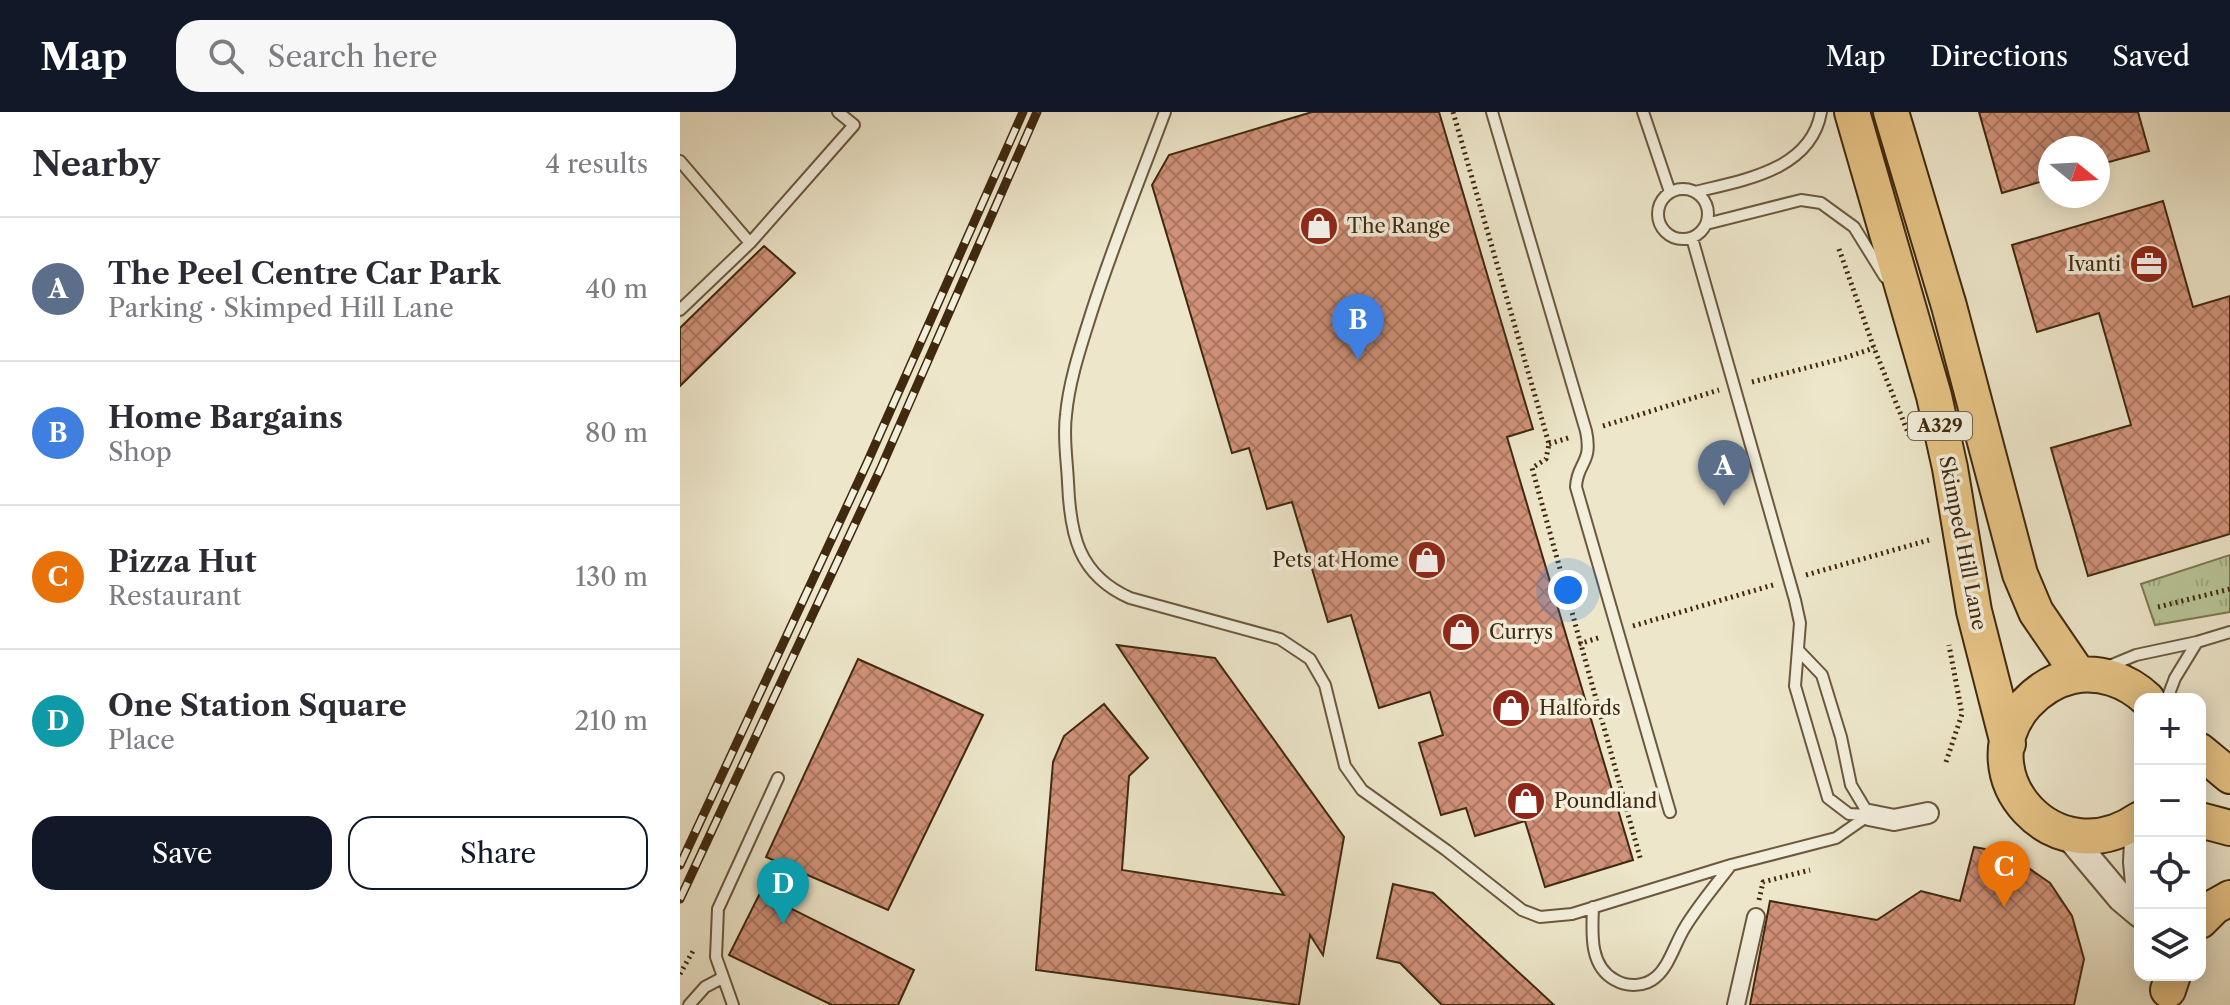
<!DOCTYPE html>
<meta charset="utf-8">
<style>
body{margin:0;font-family:"Libre Caslon Text",serif;background:#f7f7f7;color:#2b2b33}
.controls{position:absolute;right:24px;bottom:24px;display:grid;overflow:hidden;border-radius:16px;box-shadow:0 4px 20px #0003}
.controls button{width:72px;height:72px;display:grid;place-items:center;padding:0;border:0;border-bottom:2px solid #e1e1e2;background:#fff;color:#2b2b33;font:40px sans-serif}
.compass{position:absolute;left:1358px;top:24px;width:72px;height:72px;border-radius:50%;background:#fff;box-shadow:0 4px 20px #0003;rotate:108deg}
.you{position:absolute;left:888px;top:478px;width:28px;height:28px;margin:-20px;border:6px solid #fff;border-radius:50%;background:#1a73e8;box-shadow:0 0 0 12px #1a73e833}
.badge{display:grid;place-items:center;width:52px;height:52px;border-radius:50%;background:#111827;color:#fff;font-size:26px;font-weight:700}
.pin{position:absolute;translate:-50% -66px;filter:drop-shadow(0 2px 4px #0008)}
.pin::after{content:'';position:absolute;top:42px;width:28px;height:24px;background:inherit;clip-path:polygon(0 0,100% 0,50% 100%)}
.list{margin:0;padding:0;list-style:none}
h2{display:flex;justify-content:space-between;align-items:center;height:104px;margin:0;padding:0 32px;font-size:34px}
h2 small{font-size:26px;font-weight:400;color:#7c7c81}
.list li{display:grid;grid-template-columns:52px 1fr auto;gap:24px;align-items:center;box-sizing:border-box;height:144px;padding:0 32px;border-top:2px solid #e1e1e2}
.list b{display:block;font-size:30px;white-space:nowrap}
.list p{margin:0;font-size:26px;white-space:nowrap;color:#7c7c81}
.list em{font-size:26px;font-style:normal;color:#7c7c81}
.actions{display:flex;gap:16px;padding:24px 32px}
.actions a{flex:1;padding:18px 0;border:2px solid #111827;border-radius:24px;text-align:center;font-size:28px;color:#111827}
.actions .main{background:#111827;color:#fff}
.icon{flex:none;width:44px;height:44px;fill:none;stroke:currentColor;stroke-width:2;stroke-linecap:round;stroke-linejoin:round}
.map{position:relative;flex:none;width:1550px;height:893px;overflow:hidden}
header{display:flex;align-items:center;gap:48px;box-sizing:border-box;height:112px;padding:0 40px;background:#111827;color:#fff}
header strong{font-size:38px}
nav{display:flex;gap:44px;margin-inline-start:auto;font-size:28px}
.search{width:560px;height:72px;background:#f7f7f7;display:flex;align-items:center;gap:20px;box-sizing:border-box;padding:0 28px;border-radius:24px;color:#7c7c81;font-size:30px}
main{display:flex}
aside{flex:1;background:#fff}
.map>svg:first-child{display:block}
.park{fill:url(#park-tufts);stroke:#7c7752;stroke-width:2}
.building{fill:url(#building-cross-hatch);stroke:#40290e;stroke-width:2}
.lines{fill:none;stroke-linecap:round;stroke-linejoin:round}
.service-casing{stroke:#6b583d;stroke-width:14}
.pedestrian-casing{stroke:#6b583d;stroke-width:20}
.minor-casing{stroke:#6b583d;stroke-width:24}
.tertiary-casing{stroke:#6b583d;stroke-width:30}
.primary-casing{stroke:#40290e;stroke-width:38}
.path{stroke:#40290e;stroke-width:5;stroke-dasharray:2 4;stroke-linecap:butt}
.service{stroke:#f3efdd;stroke-width:10}
.pedestrian{stroke:#f3efdd;stroke-width:16}
.minor{stroke:#f3efdd;stroke-width:20}
.tertiary{stroke:#f3efdd;stroke-width:26}
.primary{stroke:#e6c385;stroke-width:34}
.rail-casing{stroke:#40290e;stroke-width:9}
.rail{stroke:#f3efdd;stroke-width:6;stroke-dasharray:18;stroke-linecap:butt}
.labels{text-anchor:middle;dominant-baseline:central;stroke-width:7;stroke-linejoin:round;paint-order:stroke}
.shield{fill:#f3efdd;stroke:#76644c;stroke-width:2}
.shield-label{font-size:18px;font-weight:bold;fill:#40290e}
.poi-label{font-size:20px;fill:#40290e;stroke:#f3efdd;text-anchor:start}
.street-label{font-size:20px;fill:#40290e;stroke:#f3efdd}
</style>
<header>
<strong>Map</strong>
<div class="search"><svg class="icon" aria-label="search" viewBox="0 0 24 24"><circle cx="10" cy="10" r="6"/><path d="M15 15l6 6"/></svg>Search here</div>
<nav><a>Map</a><a>Directions</a><a>Saved</a></nav>
</header>
<main>
<aside>
<h2>Nearby<small>4 results</small></h2>
<ul class="list">
<li><span class="badge" style="background:#5c6f8a">A</span><div><b>The Peel Centre Car Park</b><p>Parking · Skimped Hill Lane</p></div><em>40 m</em></li>
<li><span class="badge" style="background:#3f7fe0">B</span><div><b>Home Bargains</b><p>Shop</p></div><em>80 m</em></li>
<li><span class="badge" style="background:#e8710a">C</span><div><b>Pizza Hut</b><p>Restaurant</p></div><em>130 m</em></li>
<li><span class="badge" style="background:#0f9aa8">D</span><div><b>One Station Square</b><p>Place</p></div><em>210 m</em></li>
</ul>
<div class="actions"><a class="main">Save</a><a>Share</a></div>
</aside>
<div class="map">
<svg width="1550" height="893" viewBox="0 0 1550 893">
<defs>
<pattern id="park-tufts" width="24" height="20" patternUnits="userSpaceOnUse" patternTransform="scale(2)"><rect width="24" height="20" fill="#b8c597"/><path d="M3 7l-1-3M5 7V3M7 7l1-3M15 17l-1-3M17 17v-4M19 17l1-3" fill="none" stroke="#9fa981"/></pattern>
<pattern id="building-cross-hatch" width="8" height="8" patternUnits="userSpaceOnUse" patternTransform="scale(2)"><rect width="8" height="8" fill="#d19279"/><path d="M0 0l8 8M0 8l8-8" fill="none" stroke="#ab7762"/></pattern>
</defs>
<rect width="100%" height="100%" fill="#ede6ca"/>
<filter id="stains"><feTurbulence type="fractalNoise" baseFrequency=".0025" numOctaves="4"/><feColorMatrix values="0 0 0 0 .2 0 0 0 0 .09 0 0 0 0 .02 0 0 0 .5 -.17"/></filter>
<radialGradient id="worn" r=".72"><stop offset=".6" stop-color="#630" stop-opacity="0"/><stop offset="1" stop-color="#630" stop-opacity=".3"/></radialGradient>
<!-- park -->
<path class="park" d="M1550,443V500L1475,513L1461,472Z"/>
<!-- building -->
<path class="building" d="M632,0H759L853,317L827,325L953,748L865,775L845,709L795,724L786,696L761,703L739,631L763,623L750,580L699,596L671,503L648,510L612,390L587,397L569,336L552,341L472,73L489,43Z
M1299,0H1458L1469,39L1418,53V36H1370V67L1322,81Z
M1483,89L1513,195L1550,184V422L1408,464L1371,336L1451,313L1419,201L1357,220L1332,133Z
M84,134L115,161L0,274V216Z
M437,533L535,546L664,725L643,843L630,823L619,893L356,858L373,650L384,624L424,592L468,646L449,664L442,758L604,783Z
M178,547L303,603L208,798L86,745Z
M1294,735L1327,741L1370,771L1392,804L1404,847L1394,893H1070L1090,789L1197,808L1241,779L1280,789Z
M713,772L753,781L874,893H762L720,851L697,846Z
M80,781L234,858L218,893H152L49,843Z"/>
<g class="lines">
<defs>
<path id="service" d="M485,0C460,67 433,133 411,202C401,234 389,269 386,303C383,325 387,348 388,370C390,422 398,463 450,486L600,527L630,547L645,573L665,654L682,678L766,738L842,798L860,805L892,802L1051,753L1156,726L1189,703
M812,0L906,319C913,352 897,350 896,375L990,700
M963,0L990,80
M0,49L70,131
M978 102a25 25 0 1 1 50 0a25 25 0 1 1-50 0Z
M1015,80C1064,68 1131,58 1141,0
M1026,112L1121,88L1141,91L1174,115L1205,165
M1012,126L1115,488L1120,511L1115,574L1148,686L1169,702L1188,703
M0,198L70,131L174,13L158,0
M1119,539L1142,563L1161,625L1171,673L1189,703
M1427,555L1456,543L1517,530L1550,520
M1487,587L1495,566L1517,530
M913,795C912,821 909,854 935,868C947,875 965,875 976,865C989,854 995,832 1004,817C1017,795 1035,774 1051,753
M9,893L25,875L42,866
M53,893L36,845L38,797L98,666"/>
<path id="pedestrian" d="M1056,893L1076,805"/>
<path id="minor" d="M1189,703L1214,708L1248,701"/>
<path id="tertiary" d="M1459,708L1457,750L1460,782
M1389,724L1441,786L1460,802"/>
<path id="primary" d="M1172,0L1254,284L1270,356L1294,499L1328,632
M1211,0L1269,194L1340,462L1356,500L1399,563
M1520,639L1550,664
M1460,707C1375,766 1284,662 1346,592C1359,578 1375,568 1393,564C1420,559 1447,568 1467,587
M1520,708L1550,716
M1520,809L1534,795L1550,786
M1488,878L1493,863"/>
</defs>
<!-- service casing -->
<use href="#service" class="service-casing"/>
<!-- pedestrian casing -->
<use href="#pedestrian" class="pedestrian-casing"/>
<!-- minor casing -->
<use href="#minor" class="minor-casing"/>
<!-- tertiary casing -->
<use href="#tertiary" class="tertiary-casing"/>
<!-- primary casing -->
<use href="#primary" class="primary-casing"/>
<!-- path -->
<path class="path" d="M773,0L869,332L866,347L852,356L961,749
M1159,137L1194,236L1229,323
M1072,270L1164,246L1194,236
M923,314L1039,278
M869,332L891,325
M1126,463L1249,428
M1478,495L1550,477
M953,514L1093,473
M899,532L921,525
M1266,650L1282,602L1269,533
M1079,788L1083,770L1130,758
M0,862L13,839"/>
<!-- service -->
<use href="#service" class="service"/>
<!-- pedestrian -->
<use href="#pedestrian" class="pedestrian"/>
<!-- minor -->
<use href="#minor" class="minor"/>
<!-- tertiary -->
<use href="#tertiary" class="tertiary"/>
<!-- primary -->
<use href="#primary" class="primary"/>
<defs>
<path id="rail" d="M0,753L187,351L343,0
M0,787L200,358L357,0"/>
</defs>
<!-- rail casing -->
<use href="#rail" class="rail-casing"/>
<!-- rail -->
<use href="#rail" class="rail"/>
</g>
<!-- icons -->
<defs>
<symbol id="shop-disc" viewBox="-11 -11 22 22"><circle r="9.5" fill="#8f2418" stroke="#f3efdd"/><path d="M-5-2.5h2.3a2.7 3.5 0 0 1 5.4 0H5L5.5 6h-11ZM-1.5-2.5h3a1.5 2.3 0 0 0-3 0Z" fill="#fff"/></symbol>
<symbol id="office-disc" viewBox="-11 -11 22 22"><circle r="9.5" fill="#8f2418" stroke="#f3efdd"/><path d="M-6-3h4V-5.5h4V-3h4V5H-6ZM-1-4.5V-3h2v-1.5ZM-6 0V1H6V0Z" fill="#fff"/></symbol>
</defs>
<g fill-rule="evenodd">
<use href="#shop-disc" x="617" y="92" width="44" height="44"/>
<use href="#office-disc" x="1447" y="130" width="44" height="44"/>
<use href="#shop-disc" x="725" y="426" width="44" height="44"/>
<use href="#shop-disc" x="759" y="498" width="44" height="44"/>
<use href="#shop-disc" x="809" y="574" width="44" height="44"/>
<use href="#shop-disc" x="824" y="667" width="44" height="44"/>
</g>
<g class="labels">
<!-- shield labels -->
<rect class="shield" x="1228" y="300" width="64" height="28" rx="6"/>
<g class="shield-label">
<text x="1260" y="314">A329</text>
</g>
<!-- poi labels -->
<g class="poi-label">
<text x="667" y="114">The Range</text>
<text x="1441" y="152" text-anchor="end">Ivanti</text>
<text x="719" y="448" text-anchor="end">Pets at Home</text>
<text x="809" y="520">Currys</text>
<text x="859" y="596">Halfords</text>
<text x="874" y="689">Poundland</text>
</g>
<!-- street labels -->
<g class="street-label">
<text transform="translate(1283 431) rotate(79)">Skimped Hill Lane</text>
</g>
</g>
<rect width="100%" height="100%" filter="url(#stains)"/>
<rect width="100%" height="100%" fill="url(#worn)"/>
</svg>
<div class="controls">
<button>+</button>
<button>−</button>
<button><svg class="icon" aria-label="locate" viewBox="0 0 24 24"><circle cx="12" cy="12" r="6"/><path d="M12 2v4M12 18v4M2 12h4M18 12h4"/></svg></button>
<button><svg class="icon" aria-label="layers" viewBox="0 0 24 24"><path d="M12 4l9 5-9 5-9-5zM3 14l9 5 9-5"/></svg></button>
</div>
<svg class="compass" viewBox="-18 -18 36 36"><path d="M0-13l5 13h-10z" fill="#e53935"/><path d="M0 13l5-13h-10z" fill="#7c7c81"/></svg>
<div class="you"></div>
<div class="pin badge" style="left:1044px;top:394px;background:#5c6f8a">A</div>
<div class="pin badge" style="left:678px;top:248px;background:#3f7fe0">B</div>
<div class="pin badge" style="left:1324px;top:795px;background:#e8710a">C</div>
<div class="pin badge" style="left:103px;top:812px;background:#0f9aa8">D</div>
</div>
</main>
